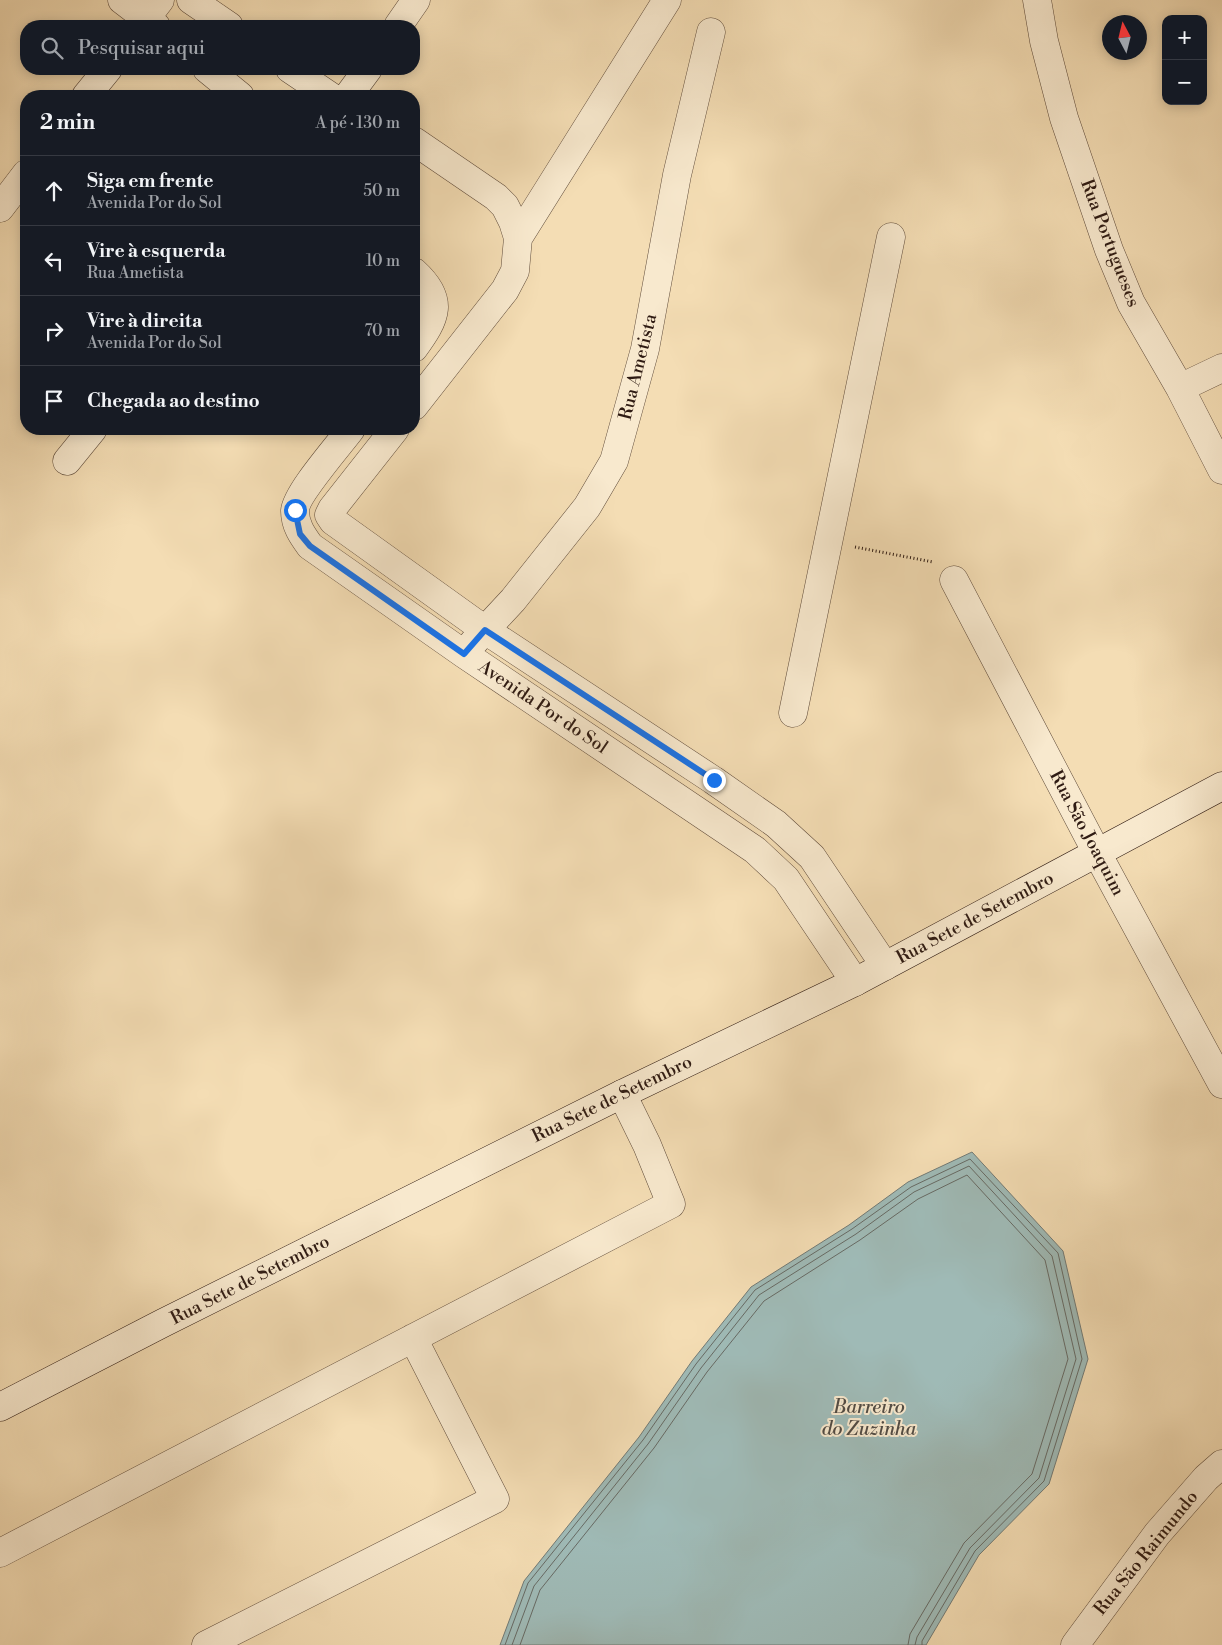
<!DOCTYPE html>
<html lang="pt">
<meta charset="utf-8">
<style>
body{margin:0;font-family:"Libre Bodoni",serif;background:#20242c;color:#f1f3f6}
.controls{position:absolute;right:15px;top:15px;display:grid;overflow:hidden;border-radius:10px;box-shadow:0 2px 12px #0003}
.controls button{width:45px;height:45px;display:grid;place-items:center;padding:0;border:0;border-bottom:1px solid #363941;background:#171b24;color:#f1f3f6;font:25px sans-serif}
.compass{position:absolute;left:1102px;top:15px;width:45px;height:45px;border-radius:50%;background:#171b24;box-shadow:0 2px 12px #0003;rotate:353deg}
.stop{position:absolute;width:15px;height:15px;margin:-11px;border:4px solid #1a73e8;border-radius:50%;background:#fff}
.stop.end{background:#1a73e8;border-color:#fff;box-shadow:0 1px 5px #0008}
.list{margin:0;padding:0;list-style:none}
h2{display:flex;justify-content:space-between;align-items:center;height:65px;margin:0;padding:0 20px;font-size:21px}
h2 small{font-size:16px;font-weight:400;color:#9ea1a6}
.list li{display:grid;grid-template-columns:32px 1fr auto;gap:15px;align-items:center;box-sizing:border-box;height:70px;padding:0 20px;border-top:1px solid #363941}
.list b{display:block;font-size:19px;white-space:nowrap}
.list p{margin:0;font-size:16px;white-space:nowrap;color:#9ea1a6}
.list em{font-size:16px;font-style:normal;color:#9ea1a6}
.icon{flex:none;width:28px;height:28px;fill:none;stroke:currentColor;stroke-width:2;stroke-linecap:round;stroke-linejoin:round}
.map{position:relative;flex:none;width:1222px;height:1645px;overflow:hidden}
.search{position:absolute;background:#171b24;box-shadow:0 2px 12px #0003;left:20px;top:20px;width:400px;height:55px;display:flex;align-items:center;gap:12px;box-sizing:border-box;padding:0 18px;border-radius:20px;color:#9ea1a6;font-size:19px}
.panel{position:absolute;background:#171b24;box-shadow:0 2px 12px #0003;left:20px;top:90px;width:400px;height:345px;border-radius:20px}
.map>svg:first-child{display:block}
.water{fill:#9fbab6;stroke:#727a75}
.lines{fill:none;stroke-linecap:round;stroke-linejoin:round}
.shore{stroke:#676a64;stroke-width:1}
.street-casing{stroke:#604c3b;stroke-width:29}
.secondary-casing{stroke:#2f1b13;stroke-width:29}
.path{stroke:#2f1b13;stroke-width:3;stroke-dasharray:1 2.5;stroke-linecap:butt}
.street{stroke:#f8e9ce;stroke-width:28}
.secondary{stroke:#f8e9ce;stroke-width:28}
.route{stroke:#1a73e8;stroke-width:6}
.labels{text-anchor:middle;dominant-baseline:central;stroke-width:4;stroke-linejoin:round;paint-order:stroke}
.street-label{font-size:18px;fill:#2f1b13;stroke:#f8e9ce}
.water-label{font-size:19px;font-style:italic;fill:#514b44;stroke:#f8e9ce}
</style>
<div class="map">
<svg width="1222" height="1645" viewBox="0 0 1222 1645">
<rect width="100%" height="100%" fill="#f4ddb4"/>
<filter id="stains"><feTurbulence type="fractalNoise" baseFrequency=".004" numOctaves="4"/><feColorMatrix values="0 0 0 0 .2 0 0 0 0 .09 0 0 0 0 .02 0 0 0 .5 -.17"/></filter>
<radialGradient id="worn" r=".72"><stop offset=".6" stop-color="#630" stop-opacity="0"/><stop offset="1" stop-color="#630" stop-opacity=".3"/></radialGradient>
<!-- water -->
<path class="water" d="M972,1152L1063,1251L1088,1359L1049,1484L979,1555L926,1645H500L524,1581L639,1437L692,1361L751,1287L849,1225L908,1182Z"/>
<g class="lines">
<!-- shore -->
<path class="shore" d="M505,1645L528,1583L643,1440L696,1364L755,1290L852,1229L911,1187L970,1159L1058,1253L1082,1359L1044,1481L975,1551L922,1641V1645
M512,1645L534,1586L648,1444L701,1368L759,1295L856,1234L914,1192L969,1166L1052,1256L1076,1359L1039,1478L970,1548L917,1637L915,1645
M520,1645L540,1590L654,1448L707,1372L764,1301L860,1240L918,1199L967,1175L1045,1260L1068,1359L1032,1474L964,1543L910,1634L908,1645"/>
<defs>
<path id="street" d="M122,0L156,26
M191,0L229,26
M1037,0L1044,41L1064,118L1109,250L1131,303L1180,388L1222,470
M140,26L160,0
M398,26L416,0
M207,69L240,96
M290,69L330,96
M86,96L108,69
M348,96L368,69
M414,141L496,197L505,206L513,222L518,238L515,271L505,290L414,406
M0,208L26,174
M518,238L667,0
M414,272C445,300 436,318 414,348
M1180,388L1222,368
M351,429C340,444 295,495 295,511C295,525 302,535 310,546L464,654L755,850L786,879L855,982
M395,429L332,509L329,515L333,521L485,630L713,780L776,824L812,857L885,966
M67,461L93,429
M954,580L1097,853L1222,1084
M473,643L513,600L587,507L614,461L645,349L677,175L711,32
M793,713L891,237
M0,1553L671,1204L647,1145L622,1094
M206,1645L495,1499L413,1338
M1075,1645L1157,1534L1206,1478L1222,1464"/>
<path id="secondary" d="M0,1407L163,1323L622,1094L855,982L1222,786"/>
</defs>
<!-- street casing -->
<use href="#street" class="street-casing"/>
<!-- secondary casing -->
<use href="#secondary" class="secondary-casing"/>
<!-- path -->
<path class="path" d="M855,547L933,562"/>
<!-- street -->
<use href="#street" class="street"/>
<!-- secondary -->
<use href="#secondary" class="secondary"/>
</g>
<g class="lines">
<!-- route -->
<path class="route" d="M295,510L300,534L310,546L464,654L485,630L714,780"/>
</g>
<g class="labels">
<!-- street labels -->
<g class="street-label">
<text transform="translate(1110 243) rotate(69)">Rua Portugueses</text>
<text transform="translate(638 367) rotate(-76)">Rua Ametista</text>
<text transform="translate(543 707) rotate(34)">Avenida Por do Sol</text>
<text transform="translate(1087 833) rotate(62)">Rua São Joaquim</text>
<text transform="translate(975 918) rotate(-28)">Rua Sete de Setembro</text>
<text transform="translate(612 1099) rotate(-26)">Rua Sete de Setembro</text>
<text transform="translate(250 1280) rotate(-27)">Rua Sete de Setembro</text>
<text transform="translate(1146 1553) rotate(-51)">Rua São Raimundo</text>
</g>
<!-- water labels -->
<g class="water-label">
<text x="869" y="1407">Barreiro<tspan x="869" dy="22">do Zuzinha</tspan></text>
</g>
</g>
<rect width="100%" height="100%" filter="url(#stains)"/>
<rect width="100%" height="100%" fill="url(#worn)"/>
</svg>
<div class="controls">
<button>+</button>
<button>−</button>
</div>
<svg class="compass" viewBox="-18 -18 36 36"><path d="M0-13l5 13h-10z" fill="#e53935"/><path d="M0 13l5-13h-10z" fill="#9ea1a6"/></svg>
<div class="stop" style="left:295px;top:510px"></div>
<div class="stop end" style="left:714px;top:780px"></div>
<div class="search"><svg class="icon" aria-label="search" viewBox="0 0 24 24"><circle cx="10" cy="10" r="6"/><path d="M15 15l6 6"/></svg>Pesquisar aqui</div>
<section class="panel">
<h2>2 min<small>A pé · 130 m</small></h2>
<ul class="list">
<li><svg class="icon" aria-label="ahead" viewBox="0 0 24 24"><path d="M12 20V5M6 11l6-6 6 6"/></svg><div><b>Siga em frente</b><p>Avenida Por do Sol</p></div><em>50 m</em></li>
<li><svg class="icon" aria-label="left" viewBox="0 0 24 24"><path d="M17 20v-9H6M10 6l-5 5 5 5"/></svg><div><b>Vire à esquerda</b><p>Rua Ametista</p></div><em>10 m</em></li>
<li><svg class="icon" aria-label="right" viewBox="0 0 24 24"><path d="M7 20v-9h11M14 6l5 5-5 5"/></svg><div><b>Vire à direita</b><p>Avenida Por do Sol</p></div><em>70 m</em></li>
<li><svg class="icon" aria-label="arrive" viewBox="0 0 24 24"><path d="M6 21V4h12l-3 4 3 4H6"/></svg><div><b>Chegada ao destino</b></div></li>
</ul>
</section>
</div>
